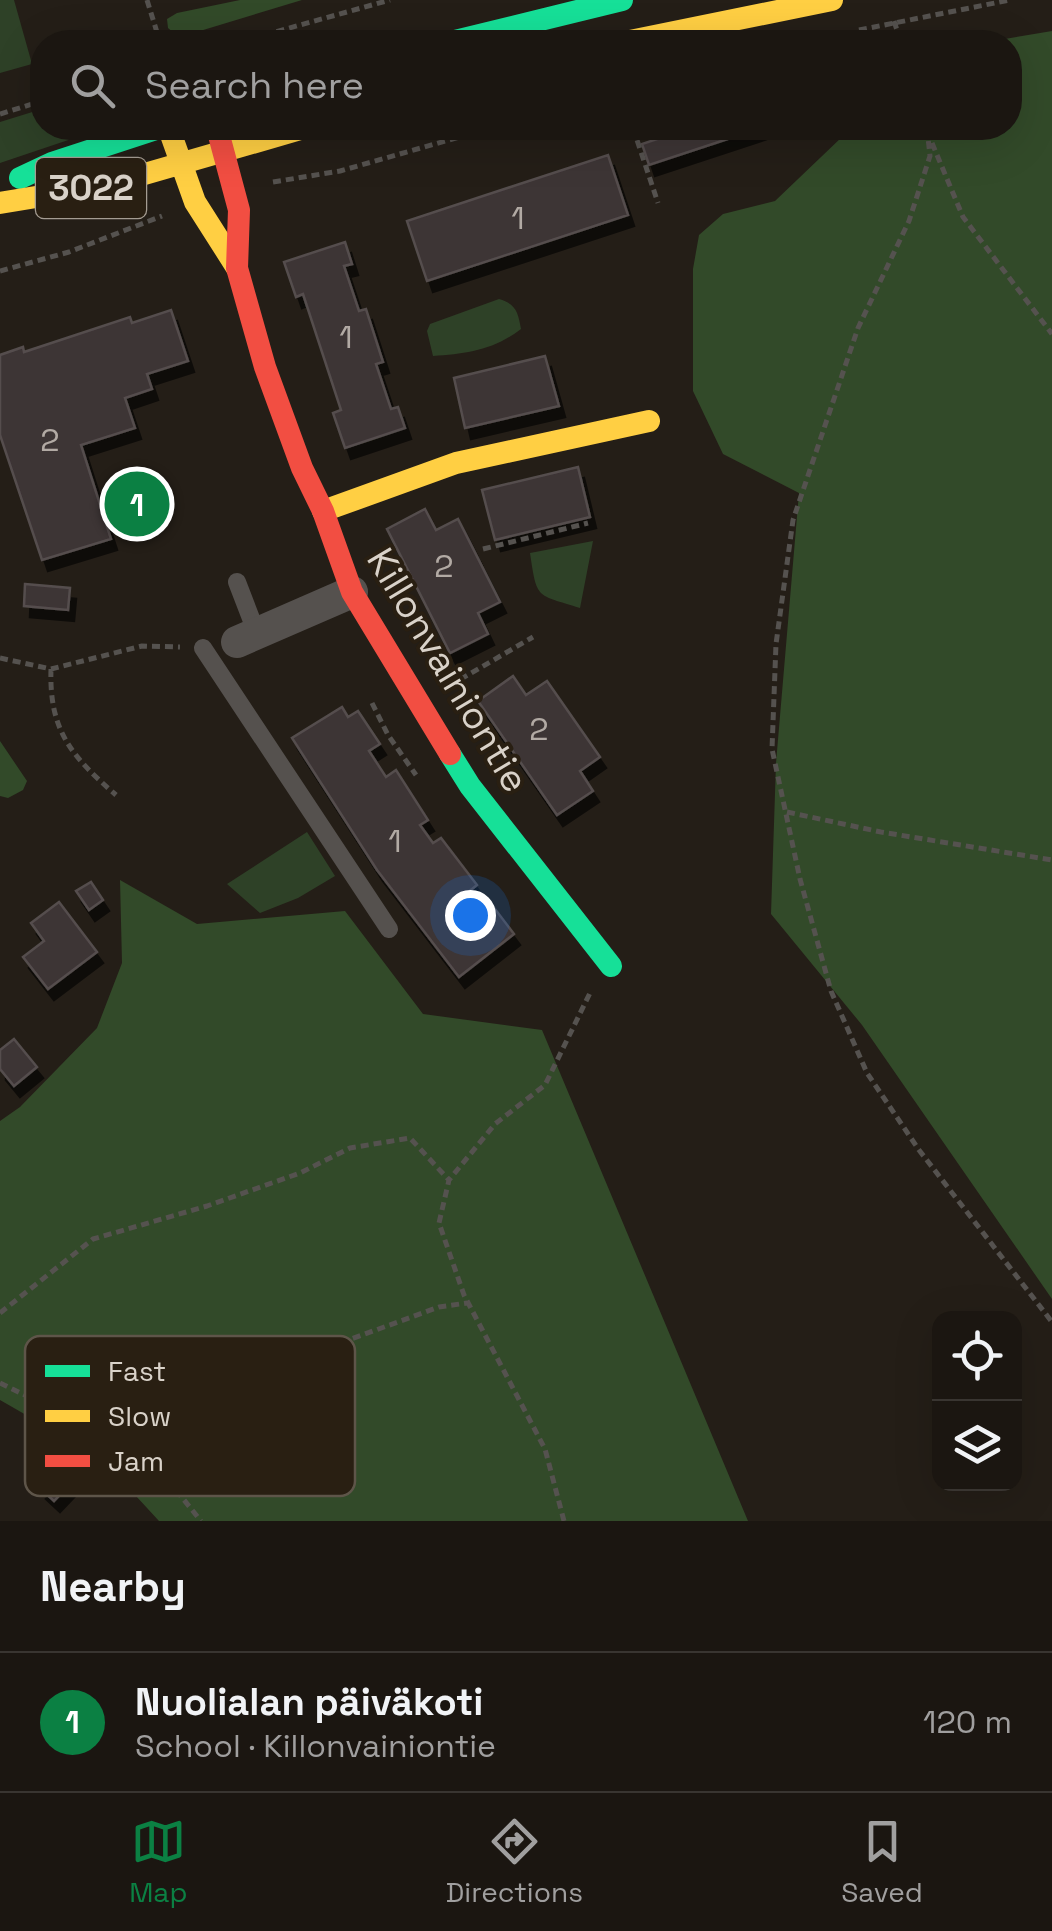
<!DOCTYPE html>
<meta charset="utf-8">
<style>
body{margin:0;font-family:"Space Grotesk",sans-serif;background:#28231f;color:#f1f3f6}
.controls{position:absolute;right:30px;bottom:30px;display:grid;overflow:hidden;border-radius:20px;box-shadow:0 10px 40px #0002}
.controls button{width:90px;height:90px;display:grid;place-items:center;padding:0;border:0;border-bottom:2px solid #393531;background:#1b1611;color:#f1f3f6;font:50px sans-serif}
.you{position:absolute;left:470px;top:915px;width:35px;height:35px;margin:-25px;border:8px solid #fff;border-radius:50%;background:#1a73e8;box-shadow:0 0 0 15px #1a73e833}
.badge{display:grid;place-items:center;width:65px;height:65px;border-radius:50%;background:#0b8043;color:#fff;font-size:32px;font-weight:700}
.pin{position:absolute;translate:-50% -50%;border:5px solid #fff;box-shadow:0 2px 10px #0006}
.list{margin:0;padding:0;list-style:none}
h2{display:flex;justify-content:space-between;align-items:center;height:130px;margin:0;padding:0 40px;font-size:42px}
h2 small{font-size:32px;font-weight:400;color:#a09f9f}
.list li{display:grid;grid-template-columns:65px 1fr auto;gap:30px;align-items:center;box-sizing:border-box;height:140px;padding:0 40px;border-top:2px solid #393531}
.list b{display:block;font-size:38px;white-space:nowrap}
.list p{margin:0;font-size:32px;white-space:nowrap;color:#a09f9f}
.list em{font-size:32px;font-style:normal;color:#a09f9f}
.icon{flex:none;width:55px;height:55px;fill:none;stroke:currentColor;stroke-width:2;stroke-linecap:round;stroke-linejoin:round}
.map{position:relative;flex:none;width:1052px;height:1521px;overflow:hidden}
.search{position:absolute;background:#1b1611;box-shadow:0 10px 40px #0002;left:30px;right:30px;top:30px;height:110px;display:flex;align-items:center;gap:25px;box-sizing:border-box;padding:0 35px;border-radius:40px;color:#a09f9f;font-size:38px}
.sheet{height:270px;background:#1b1611}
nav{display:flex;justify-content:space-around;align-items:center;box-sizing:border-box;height:140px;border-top:2px solid #393531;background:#1b1611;font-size:28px;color:#a09f9f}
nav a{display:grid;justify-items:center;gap:5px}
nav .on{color:#0b8043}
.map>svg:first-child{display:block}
.green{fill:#2e4127}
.forest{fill:#324a29}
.building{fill:#3e3436;stroke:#544e4d;stroke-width:2.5;filter:url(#shadow)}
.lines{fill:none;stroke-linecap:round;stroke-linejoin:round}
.path{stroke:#55524f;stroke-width:5;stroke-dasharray:8 5;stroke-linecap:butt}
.lane{stroke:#55514e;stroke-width:18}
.street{stroke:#55514e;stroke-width:32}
.fast{stroke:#16e098;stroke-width:22}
.slow{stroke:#ffcf43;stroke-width:22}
.jam{stroke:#f24e42;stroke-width:22}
.labels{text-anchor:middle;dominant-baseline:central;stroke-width:8;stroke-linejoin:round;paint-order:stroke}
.number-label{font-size:32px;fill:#b2aaa4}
.shield{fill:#291f12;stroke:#a49c92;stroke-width:2.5}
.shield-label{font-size:35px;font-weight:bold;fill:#d9d2c9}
.street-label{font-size:38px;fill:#d9d2c9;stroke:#291f12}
.key{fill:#291f12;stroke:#5e5549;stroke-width:2.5}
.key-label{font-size:28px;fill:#d9d2c9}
</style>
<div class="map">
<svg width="1052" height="1521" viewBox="0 0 1052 1521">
<defs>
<filter id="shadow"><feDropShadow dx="6" dy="11" stdDeviation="0" flood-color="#0009"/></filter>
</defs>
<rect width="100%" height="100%" fill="#241e17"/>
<!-- green -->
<path class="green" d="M0,0H14L32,64L0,73Z
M42,109V128H104L0,163V122Z
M499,299C516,304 518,312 521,329C494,350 466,354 433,356L427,331L430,324Z
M593,541L580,608C536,594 537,600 530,553Z
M307,832L335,876L298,898L260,913L227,884Z"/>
<!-- forest -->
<path class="forest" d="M240,0H302L190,34H175L168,28L167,19L177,13Z
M1052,31V1299L862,1025L771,914L776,763L799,493L723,454L693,391V269L699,235L723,214L775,201L843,136L841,128H1010V42H987Z
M0,741L27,781L23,790L8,798L0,796Z
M120,880L197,924L345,911L423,1014L542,1030L748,1521H159L101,1458L0,1400V1121L20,1107L97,1028L122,963Z"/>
<!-- building -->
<path class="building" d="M690,128H761L649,165L642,144Z
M608,155L628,215L427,281L407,221Z
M345,242L352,264L344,266L359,311L366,309L383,362L376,364L391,409L398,407L405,428L345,448L333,413L341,410L303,294L296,297L284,262Z
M171,310L188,361L147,374L152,389L125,398L135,428L81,445L111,539L42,560L0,435V355L23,347L24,352L130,317L132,323Z
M545,356L559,406L465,428L454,378Z
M578,467L590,517L495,540L482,490Z
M425,509L436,530L458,519L500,602L478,613L488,634L450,653L387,529Z
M25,584L70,588L68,610L24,606Z
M513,676L526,695L547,681L600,757L580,771L593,791L557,815L478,701Z
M342,707L348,717L358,711L380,744L369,751L386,777L396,770L428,820L420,825L433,843L441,838L477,885L467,893L486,917L495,909L514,934L459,977L377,870L292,738Z
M91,882L103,900L89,910L76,891Z
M59,902L97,952L48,989L23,957L44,941L31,923Z
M14,1039L37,1067L14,1086L0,1069V1050Z
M58,1469L72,1482L54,1501L40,1488Z"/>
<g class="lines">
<!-- path -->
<path class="path" d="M147,0L160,42
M894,21L901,42
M859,30L1010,0
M239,42L390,0
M0,114L42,101
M633,128L658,203
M927,128L930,156L909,221L858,328L793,520L776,644L772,749L800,879L831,991L867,1073L919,1150L1052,1322
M932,143L963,217L1052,334
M273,182L340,171L491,128
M0,271L69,252L162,216
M483,549L588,523
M0,658L51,669L142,646L180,647
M51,669C49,730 71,756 116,795
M449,686L533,637
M372,703L388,735L416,775
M787,812L881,832L1052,860
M0,1313L93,1239L207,1206L300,1173L350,1148L410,1138L449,1180
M0,1383L89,1426L159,1469L201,1521
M135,1454L321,1350L439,1307L467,1303
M564,1521L545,1449L464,1295L439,1223L449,1180L495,1124L545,1085L590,993"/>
<!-- lane -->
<path class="lane" d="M237,582L257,634
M203,648L389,929"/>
<!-- street -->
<path class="street" d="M237,642L352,592"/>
<!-- fast -->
<path class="fast" d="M451,42L622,0
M20,178L52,163L159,128
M450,754L470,786L611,966"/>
<!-- slow -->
<path class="slow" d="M625,42L832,0
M169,129L195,202L237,268
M0,203L103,186L304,128
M323,511L456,463L649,421"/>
<!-- jam -->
<path class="jam" d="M217,128L239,210L237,268L265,367L302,468L323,511L352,592L450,754"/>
</g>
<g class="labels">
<!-- number labels -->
<g class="number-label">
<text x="518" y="218">1</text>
<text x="346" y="337">1</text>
<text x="50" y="440">2</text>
<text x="444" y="566">2</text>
<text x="539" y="729">2</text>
<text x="395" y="841">1</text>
</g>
<!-- shield labels -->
<rect class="shield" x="36" y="158" width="110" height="60" rx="8"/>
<g class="shield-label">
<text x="91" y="188">3022</text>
</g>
<!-- street labels -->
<g class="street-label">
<text transform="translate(448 670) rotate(59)">Killonvainiontie</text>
</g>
</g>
<!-- legend -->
<rect x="25" y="1336" width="330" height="160" rx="15" class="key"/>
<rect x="45" y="1365" width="45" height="12" fill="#16e098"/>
<rect x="45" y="1410" width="45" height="12" fill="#ffcf43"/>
<rect x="45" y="1455" width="45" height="12" fill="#f24e42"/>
<g class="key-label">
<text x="108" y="1381">Fast</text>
<text x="108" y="1426">Slow</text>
<text x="108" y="1471">Jam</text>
</g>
</svg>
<div class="controls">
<button><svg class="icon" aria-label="locate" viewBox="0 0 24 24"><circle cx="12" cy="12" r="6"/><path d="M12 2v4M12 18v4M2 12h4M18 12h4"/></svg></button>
<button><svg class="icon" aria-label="layers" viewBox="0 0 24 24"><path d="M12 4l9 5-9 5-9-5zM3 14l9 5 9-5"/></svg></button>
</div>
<div class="you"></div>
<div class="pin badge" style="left:137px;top:504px">1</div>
<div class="search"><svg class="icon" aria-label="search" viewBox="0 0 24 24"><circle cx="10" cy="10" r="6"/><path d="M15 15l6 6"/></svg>Search here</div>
</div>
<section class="sheet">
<h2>Nearby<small></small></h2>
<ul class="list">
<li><span class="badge">1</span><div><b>Nuolialan päiväkoti</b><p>School · Killonvainiontie</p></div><em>120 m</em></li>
</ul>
</section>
<nav>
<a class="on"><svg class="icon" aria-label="map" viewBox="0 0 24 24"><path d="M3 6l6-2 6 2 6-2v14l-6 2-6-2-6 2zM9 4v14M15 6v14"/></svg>Map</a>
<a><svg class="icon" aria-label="directions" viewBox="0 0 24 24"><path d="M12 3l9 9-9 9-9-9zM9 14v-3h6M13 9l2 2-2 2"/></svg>Directions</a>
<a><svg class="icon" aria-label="saved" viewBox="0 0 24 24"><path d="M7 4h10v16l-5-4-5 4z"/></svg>Saved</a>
</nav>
